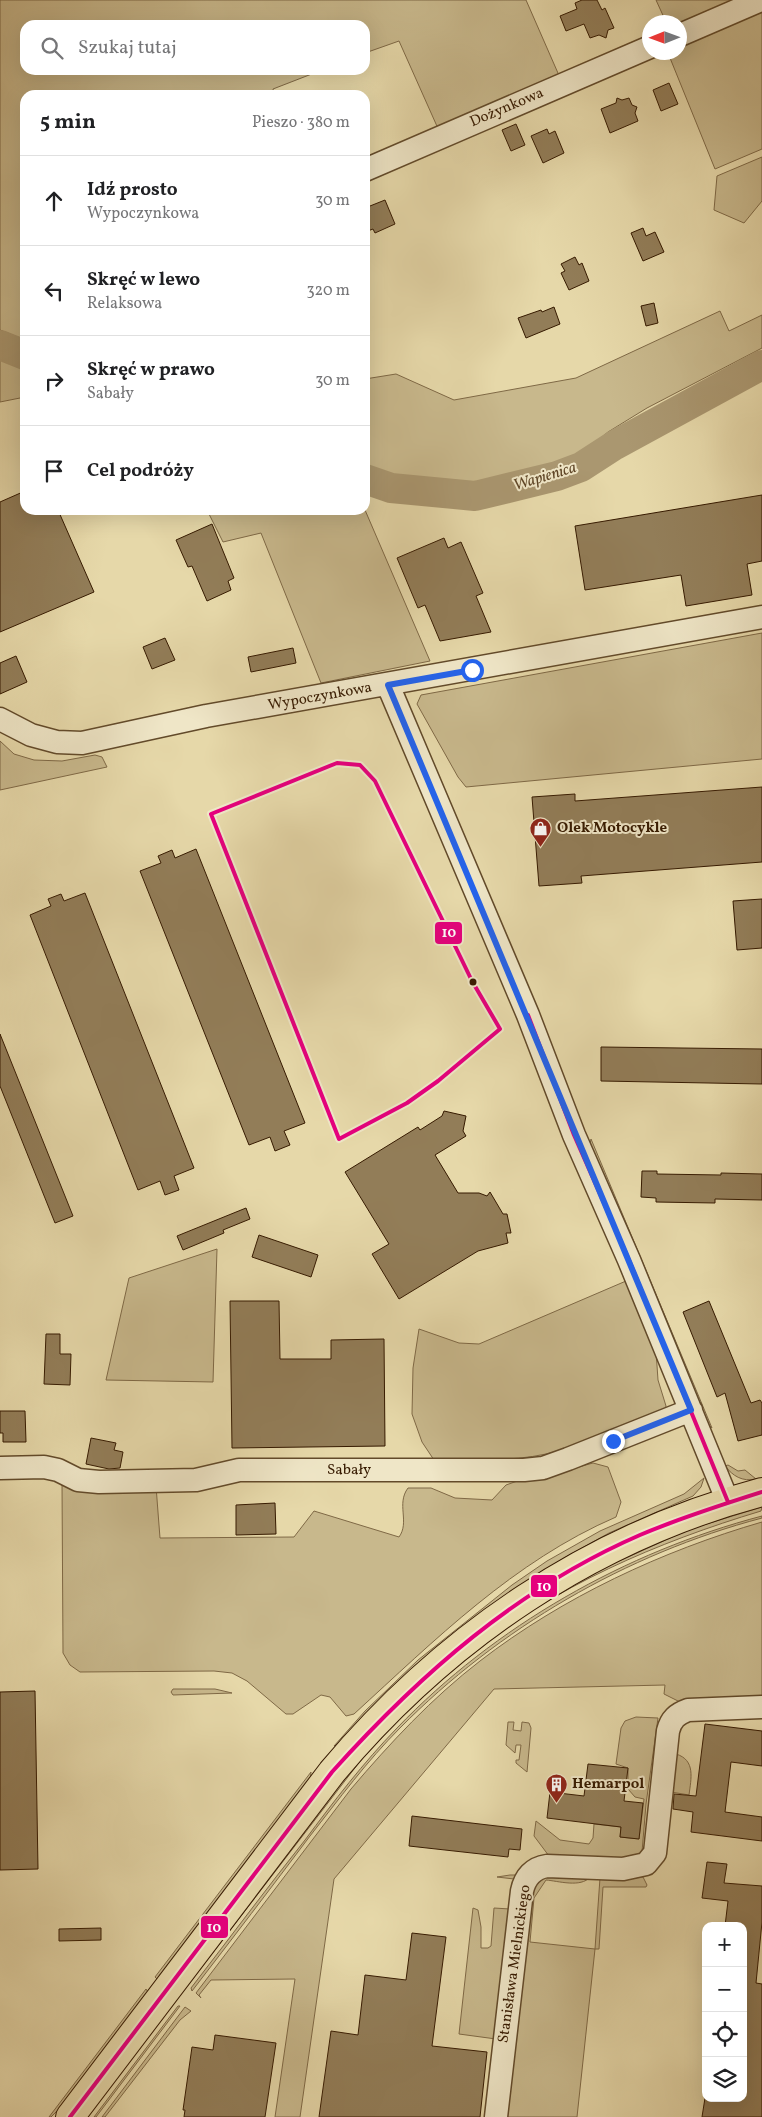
<!DOCTYPE html>
<html lang="pl">
<meta charset="utf-8">
<style>
body{margin:0;font-family:Vollkorn,serif;background:#f6f6f6;color:#202124}
.controls{position:absolute;right:15px;bottom:15px;display:grid;overflow:hidden;border-radius:10px;box-shadow:0 5px 20px #0002}
.controls button{width:45px;height:45px;display:grid;place-items:center;padding:0;border:0;border-bottom:1px solid #e0e0e0;background:#fff;color:#202124;font:25px sans-serif}
.compass{position:absolute;left:642px;top:15px;width:45px;height:45px;border-radius:50%;background:#fff;box-shadow:0 5px 20px #0002;rotate:269deg}
.stop{position:absolute;width:15px;height:15px;margin:-11px;border:4px solid #2563eb;border-radius:50%;background:#fff}
.stop.end{background:#2563eb;border-color:#fff;box-shadow:0 1px 5px #0008}
.list{margin:0;padding:0;list-style:none}
h2{display:flex;justify-content:space-between;align-items:center;height:65px;margin:0;padding:0 20px;font-size:21px}
h2 small{font-size:16px;font-weight:400;color:#757577}
.list li{display:grid;grid-template-columns:32px 1fr auto;gap:15px;align-items:center;box-sizing:border-box;height:90px;padding:0 20px;border-top:1px solid #e0e0e0}
.list b{display:block;font-size:19px;white-space:nowrap}
.list p{margin:0;font-size:16px;white-space:nowrap;color:#757577}
.list em{font-size:16px;font-style:normal;color:#757577}
.icon{flex:none;width:28px;height:28px;fill:none;stroke:currentColor;stroke-width:2;stroke-linecap:round;stroke-linejoin:round}
.map{position:relative;flex:none;width:762px;height:2117px;overflow:hidden}
.search{position:absolute;background:#fff;box-shadow:0 5px 20px #0002;left:20px;top:20px;width:350px;height:55px;display:flex;align-items:center;gap:12px;box-sizing:border-box;padding:0 18px;border-radius:15px;color:#757577;font-size:19px}
.panel{position:absolute;background:#fff;box-shadow:0 5px 20px #0002;left:20px;top:90px;width:350px;height:425px;border-radius:15px}
.map>svg:first-child{display:block}
.green{fill:#c8b88c;stroke:#7f6946}
.lines{fill:none;stroke-linecap:round;stroke-linejoin:round}
.river{stroke:#aa9770;stroke-width:30}
.building{fill:#927d58;stroke:#361a00}
.minor-casing{stroke:#624a2a;stroke-width:25}
.major-casing{stroke:#361a00;stroke-width:30}
.minor{stroke:#efe6c7;stroke-width:22}
.major{stroke:#e6d8a9;stroke-width:28}
.bus-1-casing{stroke:#efe6c7;stroke-width:8}
.bus-1{stroke:#e5007d;stroke-width:4}
.route{stroke:#2563eb;stroke-width:6}
.bus-dot{fill:#361a00;stroke:#efe6c7;stroke-width:2}
.labels{text-anchor:middle;dominant-baseline:central;stroke-width:4;stroke-linejoin:round;paint-order:stroke}
.street-label{font-size:15px;fill:#361a00;stroke:#efe6c7}
.poi-label{font-size:15px;font-weight:bold;fill:#361a00;stroke:#efe6c7;text-anchor:start}
.water-label{font-size:16px;font-style:italic;fill:#5f4627;stroke:#efe6c7}
.line-badge{stroke:#efe6c7;stroke-width:2}
.badge-label{font-size:14px;text-anchor:middle;font-weight:bold;fill:#fff}
</style>
<div class="map">
<svg width="762" height="2117" viewBox="0 0 762 2117">
<rect width="100%" height="100%" fill="#e6d8a9"/>
<filter id="stains"><feTurbulence type="fractalNoise" baseFrequency=".004" numOctaves="4"/><feColorMatrix values="0 0 0 0 .2 0 0 0 0 .09 0 0 0 0 .02 0 0 0 .5 -.17"/></filter>
<radialGradient id="worn" r=".72"><stop offset=".6" stop-color="#630" stop-opacity="0"/><stop offset="1" stop-color="#630" stop-opacity=".3"/></radialGradient>
<!-- green -->
<path class="green" d="M0,0H526L561,80L440,133L399,41L365,53V25H25V70H322L273,89L274,95H25V340L0,330Z
M656,0H751L680,30V22H666Z
M762,4V149L715,169L668,53L680,52V39Z
M762,157V201L744,223L714,210L717,176Z
M720,311L729,331L762,315V348L647,408L608,432L565,467L477,490L394,479L365,465V379L396,374L454,400L576,378Z
M0,356L25,365V397L0,402Z
M207,510H365L430,661L321,683L261,533L223,542Z
M762,633V759L466,787L458,777L417,704L421,695Z
M0,741L14,754L34,760L62,761L95,755L102,757L107,767L0,790Z
M591,1139L712,1428L705,1422L590,1144Z
M217,1249L213,1382L106,1380L129,1278Z
M626,1281L656,1351L658,1380L666,1406L665,1410C626,1426 587,1445 546,1454C510,1462 471,1459 434,1460L422,1442L412,1414L413,1368L419,1329L459,1343L479,1344Z
M593,1463L608,1467L621,1502L616,1517C514,1561 435,1640 354,1714L346,1716L330,1697L321,1695L293,1714H286L247,1681L232,1673L214,1671L80,1672L70,1665L63,1653L62,1482L156,1486L160,1538L294,1537L314,1511L399,1537C410,1522 396,1504 408,1488H431L455,1498L492,1500L506,1485L523,1479L550,1475Z
M728,1465L738,1471L745,1470L756,1479C742,1482 733,1476 725,1466Z
M704,1478L701,1487L693,1496L609,1533L564,1558L530,1580L340,1744L334,1746L365,1711L418,1660L512,1585L547,1561L600,1531L684,1494Z
M762,1507L761,1511C658,1542 554,1586 470,1655C431,1687 395,1722 361,1760L191,1981L190,1978L342,1777L432,1682L544,1600L606,1567L690,1529Z
M762,1516V1518C626,1554 499,1628 400,1728C367,1761 339,1799 310,1836C271,1888 232,1939 192,1991L191,1988C229,1939 266,1889 305,1840C334,1801 363,1763 397,1728C495,1626 625,1552 762,1516Z
M762,1522V1700L682,1703L664,1694L665,1685L494,1689L334,1879L300,2117H275L295,1979L211,1980L199,1995L201,1998L196,1993L351,1789C390,1743 432,1698 480,1661C563,1597 662,1551 762,1522Z
M173,1689H215L232,1693L173,1695L171,1692Z
M636,1717L658,1718L646,1804L642,1852L634,1858L552,1860L534,1836L536,1821L560,1840L589,1844L593,1838L594,1824L621,1827L620,1837L639,1839L644,1799L635,1797L628,1789V1768L616,1764L621,1728L625,1721Z
M508,1722H514L513,1730L521,1731L522,1722L529,1723L531,1728L527,1772L516,1763V1760H519L521,1745H516L515,1753L506,1745Z
M676,1754C696,1760 691,1779 689,1795L671,1792Z
M311,1772L310,1783L160,1979H157L155,1977Z
M544,1874L590,1877C581,1888 558,1881 546,1880L534,1898L530,1942L595,1949L600,1878L604,1874L643,1877L647,1885L646,1887H603L599,1949H595L577,2117H503L529,1893Z
M510,1875H519L496,2039L459,2034L473,1908L478,1910L481,1927V1948H488L491,1946L494,1908L510,1909L514,1879L497,1877Z
M146,1989L148,1992L68,2100L51,2117H49Z
M178,2006H180L96,2117H94Z
M185,2007L191,2011L180,2020L105,2117H102Z"/>
<g class="lines">
<!-- river -->
<path class="river" d="M0,345L25,355
M365,479L391,488L475,496L557,476L581,467L615,445L762,365"/>
</g>
<!-- building -->
<path class="building" d="M582,0H597L602,10L605,8L614,28L608,30L606,38L599,35L590,38L584,24L566,31L560,16L577,9L575,3Z
M669,83L678,104L661,111L653,90Z
M617,98L622,100L629,98L632,105L637,107L635,113L638,121L610,133L601,109L616,103Z
M516,124L525,145L511,151L502,130Z
M547,129L549,134L555,131L564,153L543,163L531,136Z
M385,200L395,224L375,233L373,229L365,232V208Z
M643,228L646,236L655,232L664,252L643,261L631,233Z
M575,257L579,265L582,263L589,281L569,290L561,273L565,271L561,264Z
M654,303L658,323L646,326L641,306Z
M554,307L560,324L526,338L518,318L541,310L542,312Z
M25,491V510H58L94,592L0,632V502Z
M762,495V561L747,564L752,595L686,606L681,575L585,590L575,526Z
M212,524L234,578L228,581L231,590L207,601L192,566L188,567L176,540Z
M444,538L448,548L461,542L483,593L476,596L491,632L440,641L425,605L418,608L397,558Z
M165,638L175,660L152,669L143,647Z
M293,648L296,663L251,672L248,657Z
M16,656L27,682L0,694V663Z
M762,787V862L581,876L582,883L539,886L532,797L575,794V801Z
M196,849L305,1123L284,1131L290,1145L275,1151L270,1137L249,1145L140,871L161,863L158,856L172,850L175,858Z
M85,893L194,1168L174,1176L179,1190L165,1195L160,1181L138,1190L30,915L51,906L48,899L61,894L64,901Z
M762,899V948L737,950L733,901Z
M0,1034L73,1216L55,1223L0,1086Z
M601,1047L762,1049V1084L601,1081Z
M444,1111L466,1116L463,1131L466,1136L435,1155L458,1193H479L487,1196L490,1192L503,1214H507L511,1233H506L508,1243L478,1251L399,1299L372,1254L389,1244L345,1172L418,1127L420,1130L442,1116Z
M642,1171H657V1174L721,1175V1173L762,1174V1200L715,1199V1203L656,1202V1198L641,1197Z
M246,1208L250,1219L223,1230L224,1233L183,1250L177,1236Z
M259,1235L318,1255L311,1277L252,1257Z
M230,1301H279L280,1359H331V1340L384,1339L385,1446L232,1448Z
M709,1301L751,1403L760,1400L762,1403V1435L738,1441L725,1393L717,1397L683,1312Z
M46,1334H60V1354H71L70,1385L44,1384Z
M0,1411H25L26,1442H3V1433H0Z
M91,1438L116,1443L114,1450L123,1452L120,1468L109,1469L86,1464Z
M275,1503L276,1534L236,1535V1505Z
M35,1691L38,1869L0,1870V1692Z
M705,1724L762,1731V1766L731,1762L725,1812L762,1817V1841L691,1832L693,1812L673,1809L674,1794L696,1796Z
M588,1764L628,1768L624,1801L643,1803L639,1839L620,1837L621,1827L547,1818L550,1792L584,1796Z
M412,1816L522,1829L520,1850L509,1849L508,1857L409,1846Z
M707,1862L727,1864L724,1883L762,1886V1922L756,1983L762,1984V2117H702L705,2098H743V1926H725L728,1901L702,1898Z
M101,1928V1940L59,1941V1929Z
M412,1933L446,1937L432,2046L487,2052L480,2117H319L331,2031L358,2035L365,1975L406,1980Z
M215,2035L276,2043L265,2117H184L185,2110H183L192,2047L213,2050Z"/>
<g class="lines">
<defs>
<path id="minor" d="M680,35L761,0
M365,170L650,47
M388,685L528,1015L574,1135L629,1260L728,1502
M0,719L31,735L57,742L82,743L206,716L762,617
M0,1468L44,1467L58,1470L78,1480L99,1482L196,1480L239,1470H524L543,1468L568,1459L691,1410
M496,2117L522,1891C525,1877 533,1868 547,1866L623,1869L646,1864L655,1853L668,1731C671,1719 677,1714 688,1710L762,1707"/>
<path id="major" d="M70,2117L332,1772C445,1637 592,1537 762,1492"/>
</defs>
<!-- minor casing -->
<use href="#minor" class="minor-casing"/>
<!-- major casing -->
<use href="#major" class="major-casing"/>
<!-- minor -->
<use href="#minor" class="minor"/>
<!-- major -->
<use href="#major" class="major"/>
<defs>
<path id="bus-1" d="M337,763L360,765L375,781L472,981L500,1029L438,1081L407,1103L339,1139L211,814Z
M528,1015L574,1135L629,1260L728,1502
M70,2117L332,1772C420,1674 518,1588 640,1535C680,1518 721,1505 762,1492"/>
</defs>
<!-- bus-1 casing -->
<use href="#bus-1" class="bus-1-casing"/>
<!-- bus-1 -->
<use href="#bus-1" class="bus-1"/>
</g>
<g class="lines">
<!-- route -->
<path class="route" d="M472,670L388,685C490,926 589,1169 691,1410L613,1441"/>
</g>
<!-- icons -->
<defs>
<symbol id="shop-pin" viewBox="-11 -11 22 30"><path d="M0 17L-7.5 6A9.5 9.5 0 1 1 7.5 6Z" fill="#8f2418" stroke="#efe6c7"/><path d="M-5-2.5h2.3a2.7 3.5 0 0 1 5.4 0H5L5.5 6h-11ZM-1.5-2.5h3a1.5 2.3 0 0 0-3 0Z" fill="#fff"/></symbol>
<symbol id="building-pin" viewBox="-11 -11 22 30"><path d="M0 17L-7.5 6A9.5 9.5 0 1 1 7.5 6Z" fill="#8f2418" stroke="#efe6c7"/><path d="M-4-6H4V6H1V3H-1V6H-4ZM-2.5-4.3h1.7v1.8h-1.7ZM.8-4.3h1.7v1.8H.8ZM-2.5-1h1.7V.8h-1.7ZM.8-1h1.7V.8H.8Z" fill="#fff"/></symbol>
</defs>
<g fill-rule="evenodd">
<use href="#shop-pin" x="528" y="816" width="25" height="34"/>
<use href="#building-pin" x="544" y="1772" width="25" height="34"/>
</g>
<!-- markers -->
<circle class="bus-dot" cx="473" cy="982" r="4.5"/>
<g class="labels">
<!-- street labels -->
<g class="street-label">
<text transform="translate(507 108) rotate(-23)">Dożynkowa</text>
<text transform="translate(320 697) rotate(-10)">Wypoczynkowa</text>
<text x="349" y="1470">Sabały</text>
<text transform="translate(515 1964) rotate(-82)">Stanisława Mielnickiego</text>
</g>
<!-- poi labels -->
<g class="poi-label">
<text x="557" y="828">Olek Motocykle</text>
<text x="572" y="1784">Hemarpol</text>
</g>
<!-- water labels -->
<g class="water-label">
<text transform="translate(545 477) rotate(-17)">Wapienica</text>
</g>
</g>
<g class="line-badge">
<rect x="434" y="921" width="29" height="24" rx="5" fill="#e5007d"/>
<rect x="530" y="1574" width="28" height="24" rx="5" fill="#e5007d"/>
<rect x="200" y="1915" width="29" height="24" rx="5" fill="#e5007d"/>
</g>
<g class="badge-label">
<text x="449" y="937">10</text>
<text x="544" y="1591">10</text>
<text x="214" y="1932">10</text>
</g>
<rect width="100%" height="100%" filter="url(#stains)"/>
<rect width="100%" height="100%" fill="url(#worn)"/>
</svg>
<div class="controls">
<button>+</button>
<button>−</button>
<button><svg class="icon" aria-label="locate" viewBox="0 0 24 24"><circle cx="12" cy="12" r="6"/><path d="M12 2v4M12 18v4M2 12h4M18 12h4"/></svg></button>
<button><svg class="icon" aria-label="layers" viewBox="0 0 24 24"><path d="M12 4l9 5-9 5-9-5zM3 14l9 5 9-5"/></svg></button>
</div>
<svg class="compass" viewBox="-18 -18 36 36"><path d="M0-13l5 13h-10z" fill="#e53935"/><path d="M0 13l5-13h-10z" fill="#757577"/></svg>
<div class="stop" style="left:472px;top:670px"></div>
<div class="stop end" style="left:613px;top:1441px"></div>
<div class="search"><svg class="icon" aria-label="search" viewBox="0 0 24 24"><circle cx="10" cy="10" r="6"/><path d="M15 15l6 6"/></svg>Szukaj tutaj</div>
<section class="panel">
<h2>5 min<small>Pieszo · 380 m</small></h2>
<ul class="list">
<li><svg class="icon" aria-label="ahead" viewBox="0 0 24 24"><path d="M12 20V5M6 11l6-6 6 6"/></svg><div><b>Idź prosto</b><p>Wypoczynkowa</p></div><em>30 m</em></li>
<li><svg class="icon" aria-label="left" viewBox="0 0 24 24"><path d="M17 20v-9H6M10 6l-5 5 5 5"/></svg><div><b>Skręć w lewo</b><p>Relaksowa</p></div><em>320 m</em></li>
<li><svg class="icon" aria-label="right" viewBox="0 0 24 24"><path d="M7 20v-9h11M14 6l5 5-5 5"/></svg><div><b>Skręć w prawo</b><p>Sabały</p></div><em>30 m</em></li>
<li><svg class="icon" aria-label="arrive" viewBox="0 0 24 24"><path d="M6 21V4h12l-3 4 3 4H6"/></svg><div><b>Cel podróży</b></div></li>
</ul>
</section>
</div>
